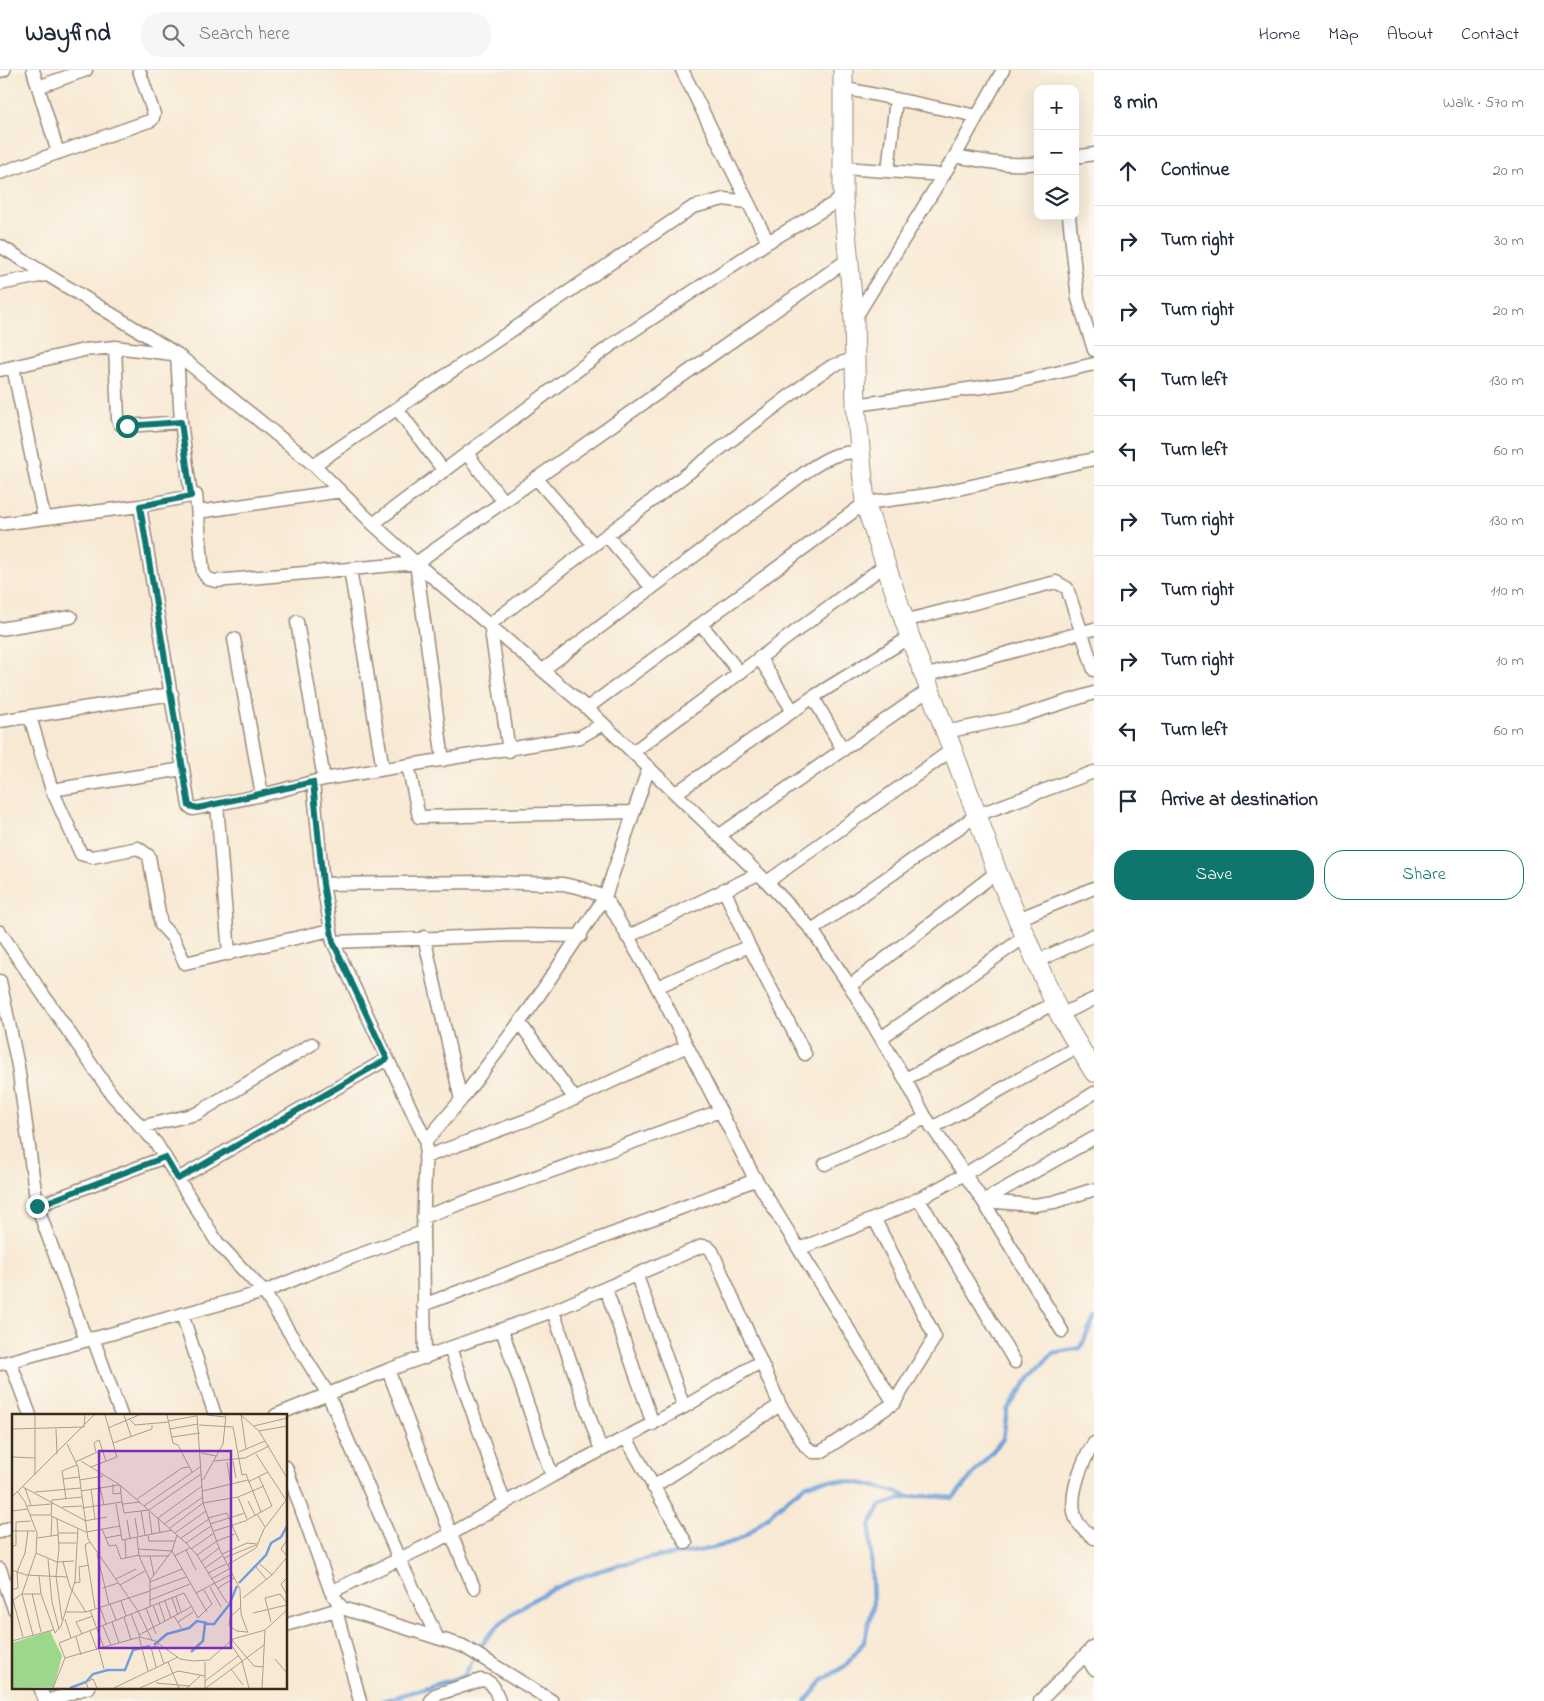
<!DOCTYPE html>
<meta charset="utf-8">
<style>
body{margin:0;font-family:"Indie Flower",sans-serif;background:#f6f6f7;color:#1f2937}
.controls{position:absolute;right:15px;top:15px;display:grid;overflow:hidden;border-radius:10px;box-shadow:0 5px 20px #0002}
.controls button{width:45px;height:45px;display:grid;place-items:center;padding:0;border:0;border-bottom:1px solid #e0e1e3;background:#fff;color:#1f2937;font:25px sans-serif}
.stop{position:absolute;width:15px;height:15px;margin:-11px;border:4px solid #0f766e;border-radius:50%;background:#fff}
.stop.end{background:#0f766e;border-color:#fff;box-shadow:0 1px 5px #0008}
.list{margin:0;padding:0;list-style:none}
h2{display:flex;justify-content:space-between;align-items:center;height:65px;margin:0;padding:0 20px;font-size:21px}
h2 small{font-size:16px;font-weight:400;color:#747a83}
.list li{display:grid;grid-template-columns:32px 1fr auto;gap:15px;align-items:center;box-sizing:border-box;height:70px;padding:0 20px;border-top:1px solid #e0e1e3}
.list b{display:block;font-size:19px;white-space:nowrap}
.list em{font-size:16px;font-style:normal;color:#747a83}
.actions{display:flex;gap:10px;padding:15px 20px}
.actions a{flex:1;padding:11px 0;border:1px solid #0f766e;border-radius:20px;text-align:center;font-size:18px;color:#0f766e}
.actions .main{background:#0f766e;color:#fff}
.icon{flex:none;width:28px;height:28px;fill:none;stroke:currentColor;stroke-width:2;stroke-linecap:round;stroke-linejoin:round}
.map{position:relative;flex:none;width:1094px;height:1631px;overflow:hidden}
header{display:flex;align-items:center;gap:30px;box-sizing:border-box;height:70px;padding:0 25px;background:#fff;border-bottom:1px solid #e0e1e3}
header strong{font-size:24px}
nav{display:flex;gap:28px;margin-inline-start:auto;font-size:18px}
.search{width:350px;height:45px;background:#f6f6f7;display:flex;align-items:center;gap:12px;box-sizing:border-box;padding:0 18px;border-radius:20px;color:#747a83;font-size:19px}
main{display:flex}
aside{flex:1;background:#fff}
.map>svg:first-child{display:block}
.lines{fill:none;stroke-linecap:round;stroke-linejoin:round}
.stream{stroke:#6fa1da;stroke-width:4.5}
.street-casing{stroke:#9a8a79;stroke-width:15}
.secondary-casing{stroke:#9a8a79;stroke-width:21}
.street{stroke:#fff;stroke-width:12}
.secondary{stroke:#fff;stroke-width:19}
.route{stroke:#0f766e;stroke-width:6}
.inset-river{fill:none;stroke:#6fa1da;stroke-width:2.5}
.inset-road{fill:none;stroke:#ac9d8b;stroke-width:1}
.view{fill:#7b2cbf;fill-opacity:0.15;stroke:#7b2cbf;stroke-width:2.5}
.inset-edge{fill:none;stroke:#3b2a1e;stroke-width:2.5}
</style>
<header>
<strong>Wayfind</strong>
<div class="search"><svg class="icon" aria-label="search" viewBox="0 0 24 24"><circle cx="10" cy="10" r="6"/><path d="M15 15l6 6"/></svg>Search here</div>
<nav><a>Home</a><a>Map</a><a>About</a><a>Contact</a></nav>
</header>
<main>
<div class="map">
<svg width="1094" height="1631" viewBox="0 0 1094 1631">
<rect width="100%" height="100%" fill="#fbf7ec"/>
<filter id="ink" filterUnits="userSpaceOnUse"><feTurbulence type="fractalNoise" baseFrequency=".02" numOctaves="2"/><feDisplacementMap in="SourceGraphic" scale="10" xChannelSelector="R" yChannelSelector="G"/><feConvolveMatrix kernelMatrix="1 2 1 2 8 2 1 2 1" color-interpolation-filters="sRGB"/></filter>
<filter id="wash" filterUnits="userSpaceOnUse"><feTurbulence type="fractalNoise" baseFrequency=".0096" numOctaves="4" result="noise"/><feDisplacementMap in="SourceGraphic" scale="20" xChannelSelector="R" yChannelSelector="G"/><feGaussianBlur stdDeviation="1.12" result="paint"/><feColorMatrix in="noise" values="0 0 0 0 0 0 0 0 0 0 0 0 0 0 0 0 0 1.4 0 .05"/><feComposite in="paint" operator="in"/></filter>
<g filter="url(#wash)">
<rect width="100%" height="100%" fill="#f8e9d4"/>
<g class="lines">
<!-- stream -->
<path class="stream" d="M383,1631L464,1606C472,1593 479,1576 490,1564C529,1522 595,1498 651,1488C680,1483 718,1481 743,1467C764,1455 795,1414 819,1411C849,1408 879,1416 907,1426
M806,1631L823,1610L846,1595L864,1572L873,1536L870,1455L880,1436C910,1425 920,1424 953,1428L1003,1369L1007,1340L1025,1314L1053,1283L1080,1278L1094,1249"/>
</g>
</g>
<g filter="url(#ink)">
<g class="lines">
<defs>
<path id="street" d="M33,0L58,83
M682,0L768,172
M0,1L4,0
M38,17L86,0
M843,18L977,46
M955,86C982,91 1010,97 1038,93
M1075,87L1094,84
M843,98L944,105
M888,101L896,29
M0,103L152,50L154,44L139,0
M1069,146L1078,229L1094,280
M0,176L177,284L314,395L373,454L416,493L587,638L767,812L812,860L850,916L905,1009L926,1048L983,1131L1062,1261
M0,214L45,205
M854,250L955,86L1003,0
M115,277L118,349L120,354L127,356L181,352
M177,284L181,352L191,426
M13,297L44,448
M0,300L84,280L115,277L172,284
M856,335L1017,312L1094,294
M398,340L444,401
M467,384L503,431
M314,395L693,137L724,129L747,132
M536,408L594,475
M140,436L189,736L193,739L262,725L324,709L580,667L603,654
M198,442L341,421
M0,454L140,436L196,425L203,502L208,509L216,511L416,493L850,188
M373,454L610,276L768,172L843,128
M607,466L652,518
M416,493L443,690
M350,499L383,699
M904,551L1056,512L1067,518L1094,600
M297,552L324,709
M701,554L739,602
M0,559L71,547
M234,569L262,725
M759,587L793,641
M543,600L807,401C824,390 839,380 859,383
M924,606L1094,559
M813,627L843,680
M587,638L865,433L935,424L1094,389
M30,647L52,720L81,784L92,787L138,778L149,786L161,855L173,868L185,893L331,860
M0,651L172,624
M945,662L1018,647L1094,623
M509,681L490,554L809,311L832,296L856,288
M633,682L885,495
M408,695L419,747L634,742
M313,712L323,814L333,872L426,1071L423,1162L425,1288
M52,720L183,699
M676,723L813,627L910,567
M217,734L229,884
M720,765L930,619
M767,812L953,679
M323,814L481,812L563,814L581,818L605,827L657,917L752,1103L894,1333
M724,819L749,876L805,984
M1018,849L1094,818
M812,860L977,745L1094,702
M0,862L113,1026L156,1073L217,1172L264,1222L328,1324L399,1489L437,1567
M424,867L461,1030
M627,867L758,804
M333,872L514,865L581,866
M1035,892L1094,865
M0,911L18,996L37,1136L86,1270
M850,916L997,802
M657,917L749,876
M1060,945L1094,929
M519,952L575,1029
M881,968L1026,866
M905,1009L1055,933
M140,1057L196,1044L312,974
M932,1058L1079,976
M426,1071L461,1030L531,937L605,827L649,697
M425,1087L538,1046L687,976
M825,1094L926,1048
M178,1109L387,989
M919,1129L1015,1292
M983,1131L1094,1068
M983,1131L1034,1135L1054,1132L1092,1120
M37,1136L165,1087
M423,1147L720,1041
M799,1179C839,1163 879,1148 918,1129C979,1099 1036,1059 1094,1023
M637,1206L684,1337
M606,1219L653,1354
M423,1235L750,1112L753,1109L752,1103
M553,1241L601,1380
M182,1244L215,1345
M502,1260L552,1406
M93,1268L121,1345
M450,1278L505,1434
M10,1291L30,1345
M0,1294L264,1222L322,1198L423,1162
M388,1300L451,1464L474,1518
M276,1345L388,1300L553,1241L702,1176L708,1177L712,1181L780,1335L806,1377L813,1382H821L894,1333L935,1267L875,1150
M626,1368L686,1473
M1094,1373C1082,1392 1066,1429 1077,1451C1080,1457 1089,1464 1094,1468
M286,1397L331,1522L342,1538L463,1576L552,1631
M653,1417L780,1335
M0,1462L14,1456
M0,1499L14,1539
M331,1522L451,1464L552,1406L684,1337L760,1292
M336,1540L360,1631
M286,1555L342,1538
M1086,1586L1094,1599
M40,1617L45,1631
M47,1631L89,1617
M431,1631L435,1625L481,1610C494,1611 495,1620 499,1631
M1040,1631L1094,1576"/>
<path id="secondary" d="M843,0V128L854,250L856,335L865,433L910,567L977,745L997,802L1060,945L1094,1002"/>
</defs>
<!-- street casing -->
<use href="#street" class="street-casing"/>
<!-- secondary casing -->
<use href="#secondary" class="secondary-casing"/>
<!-- street -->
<use href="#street" class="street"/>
<!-- secondary -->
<use href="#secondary" class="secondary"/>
</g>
</g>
<g class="lines" filter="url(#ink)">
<!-- route -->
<path class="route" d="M37,1136L165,1087L178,1109L387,989L333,872L323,814L313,712L198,738L189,736L140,436L191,426L181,352L127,356"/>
</g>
<!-- overview -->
<g transform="translate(12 1344)">
<rect width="275" height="275" fill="#f8e9d4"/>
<path d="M38,217L50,242L42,273L0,274V229Z" fill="#9cd88c"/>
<path class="inset-river" d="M227,169L254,141L259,129L269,123L275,112M142,231L155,220L177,214L185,207L195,209M179,238L191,227L193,210H202L217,191L225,172M58,274L74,268L81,260L96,256H113L121,236L138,232"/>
<path class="inset-road" d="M23,1V61M112,1L119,22M155,1L161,29L166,31L180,58M185,1L191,89L207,134L228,175L229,200L236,219M195,1L213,3M229,1L247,17L275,64M229,1L234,35M117,5L123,11L157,8M156,7L184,2M187,11L221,13L230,61M242,12L275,4M96,14L127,1M0,15L72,13L73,1M44,15L45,40M158,15L186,10M247,17L275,12M160,23L188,19M101,29L140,15V11M55,30L66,53L76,125L126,197L140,226M84,38L82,29L87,26L94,47M227,38L253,27M189,39L204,42M244,40L274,86M0,43L23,44M69,47L108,71L174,129L185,141L215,189M202,47L233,44L257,32M221,47L224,64M63,48L90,36M215,48L219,72M79,53L105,43L93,1M230,61L234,60L249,98M51,65L67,63M68,66L91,62M191,66L211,30L214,1M236,68L256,58M101,70V80L109,79M108,71L110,88M11,73L72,106M88,73L92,91M13,74L19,91M79,75L83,105M69,77L107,71M190,77L236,66M6,78L13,88L25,119L24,139L10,180L21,221M23,78L69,74M0,83L82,1M70,83L40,86L39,102L74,118L108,112M226,83L235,105M54,85L50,57L65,51M125,85L170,54L177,53M236,87L243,101M104,90L110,126L160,116M111,90L128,88M15,92L39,90M132,92L188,53M50,93L70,92M70,94L110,88L112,99L137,96L189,60M0,97L16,95M129,97L133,121M137,98L140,120M245,100L253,113M18,101H38M123,104L126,122M196,104L215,99L227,127M45,105L47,134L44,162L50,206M115,106L118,124M72,107L95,103M152,110L191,83M198,110L233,99M158,114L191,89L226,83L252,72M90,115L97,132L104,131L109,145L127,141M0,117H23M202,117L233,107L260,92L247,63M46,119H65M148,119L146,104L190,72M163,119L194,97M136,121L137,127H163M39,122L40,103M125,123L127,142L138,166V193M25,124L46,121M93,124L109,121M169,124L197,105M113,126L114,144M275,126L269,135L275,142M78,128L73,131L83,194M47,129H64M174,129L199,112M0,133L4,131V108L19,107M126,135L160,137L195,198M179,135L202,119M174,136L184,156M24,139L45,148L62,147M85,140L97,190M210,140L235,129L245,130M185,141L205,127L223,120M127,142H157M138,142L142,161M162,142L178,134M212,144L244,131M36,145L40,188L47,215M51,148L58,173L74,198M189,148L207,134M248,150L260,161M215,151L244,134L252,115L275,85M244,153L255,166M193,154L210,142M0,156L14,161L55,163M196,159L214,150M27,162L29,180L43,219L49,212L63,167L66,114M275,164L269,170L275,181M104,165L124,155M199,165L217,155M138,166L160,137L165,121M138,168L170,155M62,169L68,168L67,153L77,151M108,171L133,157M198,173L209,193M91,174L106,169M206,174L222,164M0,176L6,174L5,158L13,139L16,117M138,176L174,163M20,179L29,218M184,179L220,160M164,183L169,198M160,184L166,201M231,184L260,161L275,143M1,186L11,223M1,186L10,180H29M138,186L178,170M109,187L114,202M153,187L159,204M147,189L153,207M98,190L104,206M141,191L148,210M88,193L94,210M229,193L218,203L217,212L225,217L235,218M134,194L144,220M78,196L92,234M54,198H74L138,177M241,199L275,191M119,200L128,223L143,227L168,245L181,247L197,246L221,225L253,216M162,202L170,215M112,203L119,226M53,205L59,224M100,208L107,229M166,208L181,198M259,208L253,184L268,180L275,189M91,212L99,231M78,217L85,236M70,220L64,208L81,202M127,221L179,193M64,223L69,241M127,223L136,257M220,226L242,252L251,253M0,227L41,216M218,229L230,247L237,274M87,236L92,255M53,244L47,229L172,179L186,204L200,190L192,176M263,245L275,259M156,248L167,274M144,253L139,233L146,232L152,250M219,255L231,271M193,267L226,242M144,269L178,272M41,274L53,244L128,223M76,274L74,268L81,265L85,274M102,274L166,243M128,274L166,257L193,262M175,274L188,262M193,274V248M194,274L252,231M250,274L253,216L275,196"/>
<path class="view" d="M87,37H219V234H87Z"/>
<rect width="275" height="275" class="inset-edge"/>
</g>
</svg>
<div class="controls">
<button>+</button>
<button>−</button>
<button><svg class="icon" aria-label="layers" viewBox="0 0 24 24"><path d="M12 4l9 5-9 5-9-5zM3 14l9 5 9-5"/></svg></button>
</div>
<div class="stop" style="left:127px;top:356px"></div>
<div class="stop end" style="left:37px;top:1136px"></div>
</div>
<aside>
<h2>8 min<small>Walk · 570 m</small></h2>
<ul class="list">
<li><svg class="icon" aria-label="ahead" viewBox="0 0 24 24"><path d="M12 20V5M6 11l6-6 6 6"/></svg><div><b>Continue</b></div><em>20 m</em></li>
<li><svg class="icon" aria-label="right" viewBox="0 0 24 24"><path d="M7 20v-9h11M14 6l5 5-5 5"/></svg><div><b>Turn right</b></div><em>30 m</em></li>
<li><svg class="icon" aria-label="right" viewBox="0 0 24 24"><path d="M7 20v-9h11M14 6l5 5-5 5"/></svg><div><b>Turn right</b></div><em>20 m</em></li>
<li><svg class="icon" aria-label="left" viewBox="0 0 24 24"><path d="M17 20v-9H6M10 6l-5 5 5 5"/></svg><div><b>Turn left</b></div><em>130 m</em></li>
<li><svg class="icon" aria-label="left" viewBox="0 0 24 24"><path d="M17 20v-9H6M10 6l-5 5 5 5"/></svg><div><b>Turn left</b></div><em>60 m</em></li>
<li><svg class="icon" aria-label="right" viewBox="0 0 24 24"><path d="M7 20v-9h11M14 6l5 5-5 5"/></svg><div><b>Turn right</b></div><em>130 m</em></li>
<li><svg class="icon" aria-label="right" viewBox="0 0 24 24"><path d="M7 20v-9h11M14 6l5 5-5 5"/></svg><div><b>Turn right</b></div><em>110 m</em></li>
<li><svg class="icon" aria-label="right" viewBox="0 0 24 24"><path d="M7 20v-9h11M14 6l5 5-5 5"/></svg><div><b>Turn right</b></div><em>10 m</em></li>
<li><svg class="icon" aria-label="left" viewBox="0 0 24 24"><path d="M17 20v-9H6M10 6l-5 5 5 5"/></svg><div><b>Turn left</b></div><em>60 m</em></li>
<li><svg class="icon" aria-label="arrive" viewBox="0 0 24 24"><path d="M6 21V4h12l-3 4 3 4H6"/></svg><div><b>Arrive at destination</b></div></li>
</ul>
<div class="actions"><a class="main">Save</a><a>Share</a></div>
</aside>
</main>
